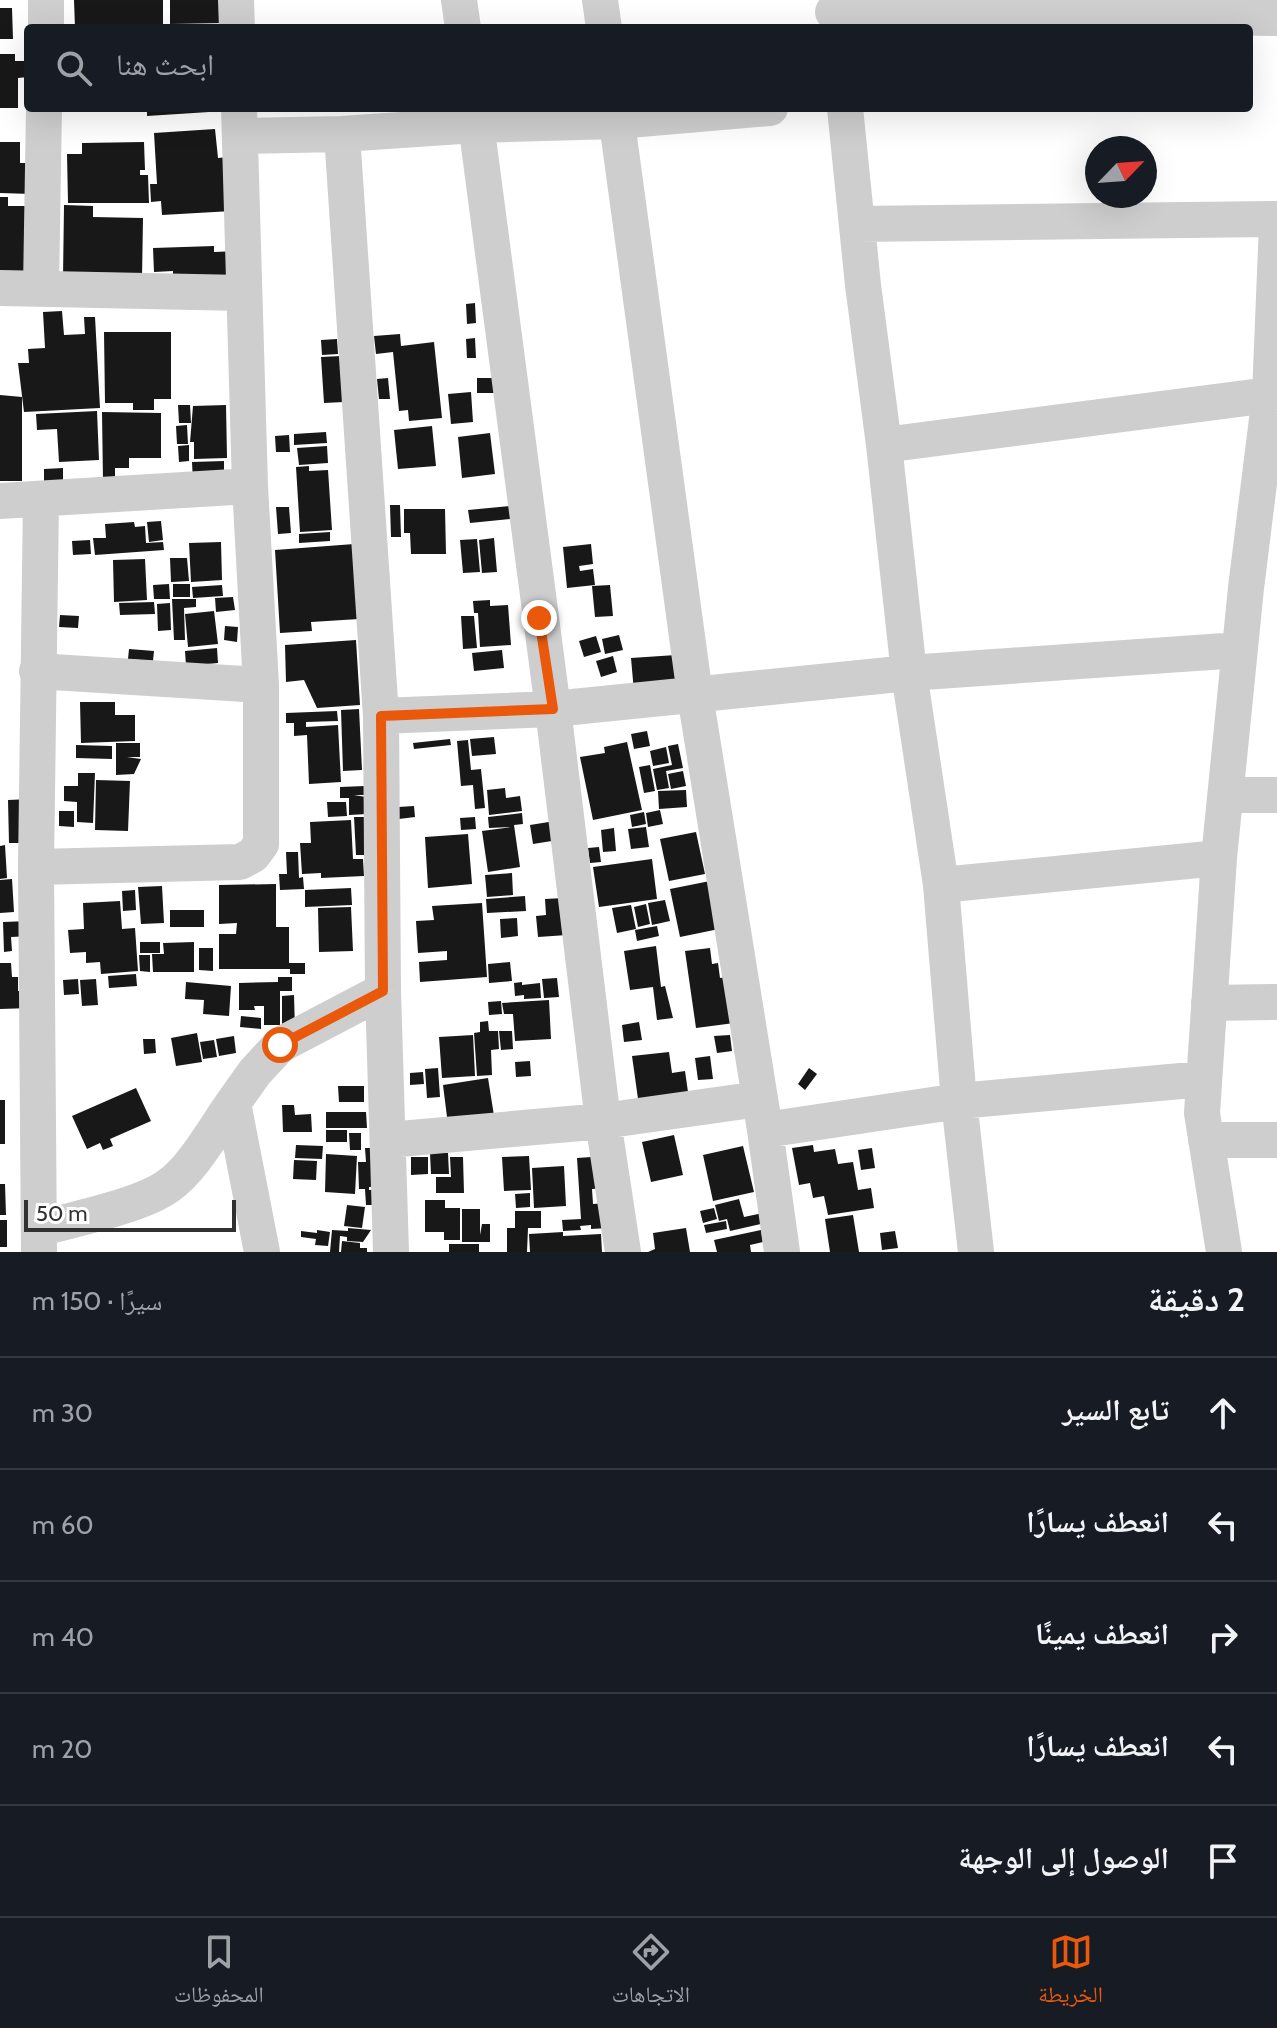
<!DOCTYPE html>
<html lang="ar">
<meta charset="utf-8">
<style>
body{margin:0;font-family:Cabin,"Noto Naskh Arabic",sans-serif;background:#242831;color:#f1f3f6;direction:rtl}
.compass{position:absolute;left:1085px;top:136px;width:72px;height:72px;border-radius:50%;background:#171b24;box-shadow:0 8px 32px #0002;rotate:65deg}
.scale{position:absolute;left:24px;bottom:20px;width:212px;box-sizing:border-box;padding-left:8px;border:4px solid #313131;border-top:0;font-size:22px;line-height:28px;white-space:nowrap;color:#313131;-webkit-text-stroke:6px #fff;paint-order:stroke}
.stop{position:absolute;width:24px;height:24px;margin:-18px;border:6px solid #ea580c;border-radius:50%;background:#fff}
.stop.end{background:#ea580c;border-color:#fff;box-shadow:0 2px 8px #0008}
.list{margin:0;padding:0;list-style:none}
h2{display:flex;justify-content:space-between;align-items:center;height:104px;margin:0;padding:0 32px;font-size:34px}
h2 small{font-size:26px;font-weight:400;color:#9ea1a6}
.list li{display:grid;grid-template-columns:52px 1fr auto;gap:24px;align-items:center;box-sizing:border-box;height:112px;padding:0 32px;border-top:2px solid #363941}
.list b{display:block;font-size:30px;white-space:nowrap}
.list em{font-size:26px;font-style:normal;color:#9ea1a6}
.icon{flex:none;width:44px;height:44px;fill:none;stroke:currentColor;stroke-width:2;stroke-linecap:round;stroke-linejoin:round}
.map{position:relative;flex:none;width:1277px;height:1252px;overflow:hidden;direction:ltr}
.search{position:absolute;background:#171b24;box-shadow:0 8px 32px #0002;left:24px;right:24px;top:24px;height:88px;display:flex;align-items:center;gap:20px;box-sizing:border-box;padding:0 28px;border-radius:8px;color:#9ea1a6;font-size:30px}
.sheet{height:664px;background:#171b24}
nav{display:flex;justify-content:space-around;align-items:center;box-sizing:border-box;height:112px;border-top:2px solid #363941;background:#171b24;font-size:22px;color:#9ea1a6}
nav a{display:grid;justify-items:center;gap:4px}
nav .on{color:#ea580c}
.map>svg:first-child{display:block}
.building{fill:#181818}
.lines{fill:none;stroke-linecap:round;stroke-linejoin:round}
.minor{stroke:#cecece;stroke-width:36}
.route{stroke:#ea580c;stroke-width:10}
</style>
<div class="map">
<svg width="1277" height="1252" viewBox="0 0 1277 1252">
<rect width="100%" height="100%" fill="#fff"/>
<!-- building -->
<path class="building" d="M74,0H163V28H75Z
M170,0H226L227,23L170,24Z
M0,8H12L13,39H0Z
M0,54H15V61H28V77L18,78V108H0Z
M147,108H209V112L147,116Z
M215,129L218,158L228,157L232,211L162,215L161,201L151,202L150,184H157L154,133Z
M0,142H20V163H31V194L0,193Z
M144,142L145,170H140V175H148L149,203H68L67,154H82V143Z
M0,197H8V206H34V281H0Z
M64,205L93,206V217L143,218L142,279L63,278Z
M214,246V252L238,251L239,280L173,283V271L154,272L153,248Z
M475,303L476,323L467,324L466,304Z
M62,311L64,335L85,334L84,317H95L100,408L24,412L18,363H29L28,349L45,348L43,312Z
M104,332H171V399H154V410H133V403H105Z
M400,334L401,346L434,342L442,418L409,421L408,410L399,411L393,352L376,354L374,336Z
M475,338L476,358H467L466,339Z
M337,339L338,354L322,355L321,340Z
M341,356L344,402L324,403L321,357Z
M388,378L390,399H379L377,379Z
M477,378H495V393H477Z
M471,392L473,422L451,424L448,394Z
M0,395L22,397V481H0Z
M178,405H190L191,423H179Z
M226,405L227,458L194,459V442H190L193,406Z
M97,411L99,460L59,462L57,429L37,430L36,414Z
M102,412L161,413V458H129V468H115V481H103Z
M187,425L188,444H177L176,426Z
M432,426L436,466L398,469L394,430Z
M326,432L327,443L294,445V434Z
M490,433L495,474L462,478L458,437Z
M289,435L290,452H276L275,436Z
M189,445V461L179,462L178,446Z
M327,446L328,463L299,465L297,448Z
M224,461V475L193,482L192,462Z
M309,466V471L328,470L332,530L300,532L296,467Z
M63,468V486H44V469Z
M390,505H400L401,537H391Z
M510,506L511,519L470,523L468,510Z
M276,507H289L291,533L278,534Z
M404,509H445L446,554H411L410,533H404Z
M161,521L163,540L149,542L147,522Z
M134,522L135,527L145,526L146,543L163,542L164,550L95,555L93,538H106L105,524Z
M330,532V541L299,543V534Z
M494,538L497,572L482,573L479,540Z
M477,539L480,572L463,573L460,540Z
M90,540L91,554L73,555L72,541Z
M221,542L222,580L191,582L189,543Z
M354,544L359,619L311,622L312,631L280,633L275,550Z
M591,544L593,564L579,566L580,571L593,569L595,585L567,588L563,547Z
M170,558H187L189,581L171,582Z
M145,559L147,600L114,602L113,560Z
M169,584L170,599H154L153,585Z
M173,584H190V597H173Z
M222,585L223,596L193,598L192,587Z
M610,585L613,616L595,617L592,586Z
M233,597L235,610L216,612L215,598Z
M172,599H196V607L184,608L185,640H174Z
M490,600V606L508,605L511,645L480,647L478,613H474L473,601Z
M154,602L155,614L120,615L119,603Z
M170,603L171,630L158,631L157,604Z
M214,611L218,644L188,647L185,614Z
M60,615L79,616L78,628L59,627Z
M461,616H474L477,648L463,649Z
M225,626L238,627L237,642L224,640Z
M619,635L623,650L605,654L602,639Z
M596,636L601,652L584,657L579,641Z
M356,640L360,705L317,708L304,680L286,682L285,645Z
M217,648L218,663L186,666L185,651Z
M129,649L154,651L153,661L128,659Z
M502,650L504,668L474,671L472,653Z
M676,655L678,690L634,692L631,658Z
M613,656L617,672L601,677L596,661Z
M80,702H115V715H135V741L81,743Z
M359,709L362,770L343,771L341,710Z
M337,711L338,721L306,722V727L338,725L341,782L309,784L307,735L294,736V723H286V713Z
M647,731L650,746L634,749L631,734Z
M494,737L496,754L472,756L470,739Z
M450,739L451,745L414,749L413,743Z
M468,740L471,770L481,769L485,808L475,809L473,785L461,786L457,741Z
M627,742L642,810L593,820L580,757L605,753L604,747Z
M116,743H140V757H127L141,759L134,774L116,775Z
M678,744L683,768L666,771L669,788L657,790L653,769L672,765L668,746Z
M76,745L112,746V759L76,758Z
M666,747L669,763L653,766L650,751Z
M650,765L655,791L644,793L639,767Z
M683,771L686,786L671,789L668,774Z
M78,773H95L93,823L77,822V802L64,801V786H78Z
M96,780L130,781L128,831L95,830Z
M365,786L366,795H354L366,797L367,814L349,815V798H340V787Z
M505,788L506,798L520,796L522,811L489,815L487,790Z
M686,790L687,807L659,809L658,791Z
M30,799L31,843H9L8,800Z
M327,802H346L347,816L328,817Z
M414,806L415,817L399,819L398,807Z
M660,810L663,824L648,827L646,813Z
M59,811H74V827L59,826Z
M644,812L646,824L632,827L630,815Z
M522,813L523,824L514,825L520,867L488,872L482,831L511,827L489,828L488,817Z
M354,817H368L370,855H356Z
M475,817L476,829L461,830L460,818Z
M351,820L353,859H363L364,876L321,878V873L302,874L300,843H311L310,822Z
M555,821L558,840L533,844L530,825Z
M646,827L649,847L631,849L628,829Z
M614,828L616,851L603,852L601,830Z
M696,832L705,874L669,881L660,839Z
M468,834L472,884L428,888L425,837Z
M5,845L7,878L0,879V846Z
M599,847L601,862L590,863L588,848Z
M286,852H298L299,878L303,877L304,889L280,890L279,874H287Z
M652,859L657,899L599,907L593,867Z
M512,873L513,895L487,897L485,875Z
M12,879L14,912L0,913V880Z
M710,881L719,929L680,937L670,889Z
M276,884V927H289V963H305V974H290V969H219V934H236L237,923L219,924V885Z
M162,886L164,923L141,924L138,887Z
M351,888L352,905L305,907V890Z
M135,890L136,910L123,911L122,891Z
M525,896L526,911L487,913L486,899Z
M564,898L567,935L538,937L536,916L546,915L545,899Z
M665,900L670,921L652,925L648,903Z
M120,901L122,929L135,928L138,971L101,974L100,962L86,963V952L70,953L68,930L84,929L83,903Z
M482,903L487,977L420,982L419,962L447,960V951L418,953L416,921L434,920L432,906Z
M646,904L650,924L638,927L634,907Z
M631,905L636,929L617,933L612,908Z
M351,907L353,951L319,952L318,908Z
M170,910H204V927H170Z
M517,918L518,936L501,938L500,919Z
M30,921L31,936L11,937L12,951L4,952L3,922Z
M657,926L659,936L637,941L635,930Z
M140,942H160V953H140Z
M194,942V972H153L152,954H164L163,943Z
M656,946L661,987L665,986L673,1018L657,1020L653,987L630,990L624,951Z
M199,948H213V971L199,970Z
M710,948L712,964L718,963L720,978L735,976L742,1022L696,1028L685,951Z
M139,955H150V972L140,971Z
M510,962L512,981L489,983L488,964Z
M0,963H11L12,977H18V991H31V1008L0,1009Z
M136,974L137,986L109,988L108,976Z
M278,977H292V991H280V1025H264V1006H254L255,1010H239V983L278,982Z
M557,978L559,997L544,998L542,979Z
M78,979L79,994L64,995L63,980Z
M96,979L98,1005L82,1006L80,980Z
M186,982L231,986L229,1016L203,1014L204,1000L185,999Z
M522,982V985L540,983L541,998L524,999V995L515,996L514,983Z
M294,995L295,1030L282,1031V996Z
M549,1000L551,1039L515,1041L513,1014H504L502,1003Z
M501,1001L502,1014L489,1015L488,1002Z
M241,1016L261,1018V1029L240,1027Z
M488,1021L489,1031H498L499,1049L491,1050L492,1075L477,1076L474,1033L480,1032V1022Z
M639,1022L642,1040L624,1042L622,1025Z
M499,1031H512L513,1049L501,1050Z
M197,1033L202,1062L176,1066L171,1038Z
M473,1035L475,1076L442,1078L439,1037Z
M730,1035L732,1051L717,1053L714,1036Z
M234,1036L236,1053L219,1056L216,1039Z
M143,1039H155L156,1053L144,1054Z
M214,1040L217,1057L203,1059L200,1042Z
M669,1052L672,1073L685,1071L689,1099L639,1106L632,1056Z
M710,1056L713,1079L698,1080L695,1058Z
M530,1061L531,1076L516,1077L515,1062Z
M438,1068L440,1097L427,1098L425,1069Z
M809,1068L817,1074L805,1090L798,1084Z
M423,1072L424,1084L410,1085V1073Z
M488,1078L495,1122L448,1125L443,1085Z
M338,1086H364V1102H339Z
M136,1088L151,1121L110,1139L113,1146L103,1150L100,1143L87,1149L72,1116Z
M0,1100H5V1144H0Z
M282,1105H294L295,1115L311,1114L312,1132H283Z
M326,1112H366L367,1128H326Z
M326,1130H347V1142H326Z
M349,1133H361V1150H350Z
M674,1135L683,1175L651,1182L642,1142Z
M296,1145L323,1146L322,1159L295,1158Z
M813,1145L814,1152L835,1149L838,1164L853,1162L858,1190L871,1188L874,1208L828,1215L824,1196L813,1198L810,1183L799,1185L792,1148Z
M743,1146L754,1192L713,1201L703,1155Z
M365,1148H371L385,1186L369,1187V1190L383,1189L384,1205H366L365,1189H359L358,1162H366Z
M872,1148L875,1168L861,1170L858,1150Z
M430,1153H448L449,1174H431Z
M326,1154L357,1156L355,1194L325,1192Z
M529,1156L531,1190L504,1191L502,1157Z
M606,1156L607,1188L592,1189L593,1204L607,1203L608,1228L591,1229V1225L580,1226L581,1230L563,1231L562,1220L581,1219L577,1158Z
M411,1157H428V1174L411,1175Z
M450,1157H463L464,1193H436V1177H451Z
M294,1160L317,1161L316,1180L293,1179Z
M564,1166L566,1206L534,1208L532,1168Z
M0,1184H5L6,1215H0Z
M530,1193V1207L516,1208L515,1194Z
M739,1199L744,1217L763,1213L765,1223L730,1231L727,1219L719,1221L715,1205Z
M425,1200H445V1208H460V1240H444V1232H425Z
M347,1205L365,1207L362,1228L344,1226Z
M714,1208L717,1219L703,1223L700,1211Z
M462,1209H480V1235L482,1224H490V1242H462Z
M515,1211H541V1228H528L527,1252H507V1228H515Z
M853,1215L859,1252H830L825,1219Z
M0,1220H7V1247H0Z
M726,1221L727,1229L706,1233L704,1225Z
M348,1228L371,1230L363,1242L347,1241V1237L340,1236L339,1252H330L332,1230L348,1231Z
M686,1228L690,1252H648L655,1249L653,1233Z
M317,1230L330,1232L328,1246L315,1245L316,1239L301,1237V1231L317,1233Z
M761,1230L763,1242L750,1245L751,1252H717L714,1240Z
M895,1231L898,1248L882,1250L880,1233Z
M563,1232V1236L601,1234L602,1252H530L529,1234Z
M342,1241L360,1243V1248H367V1252H341Z
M449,1244H479V1252H449Z"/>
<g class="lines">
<!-- minor -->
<path class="minor" d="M236,0L237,28
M459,0L463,28
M600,0L604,28
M833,12L1277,18
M46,28V0
M474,108L553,709L603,1121L623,1252
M615,108L695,695L765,1130L782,1252
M845,108L863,285L884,445L909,673L941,885L959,1101L976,1252
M342,134L381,716L383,991L391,1252
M240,136L342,134L476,125L617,121L770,108
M858,224L1277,219
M0,288L243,293
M41,288L44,108
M884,445L1277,394
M0,501L250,486
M37,671L261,685
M381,716L553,709L909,673L1239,650
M1226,795H1277
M36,867L240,862L253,855L261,844V685L250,486L239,108
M941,885L1219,858
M1209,1003L1277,1002
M233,1103L255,1072L280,1045L383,991
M765,1130L959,1101L1203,1079
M388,1140L603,1121L759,1099
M1206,1140H1277
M39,1229C73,1219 141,1206 168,1186C193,1169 215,1128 233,1103L262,1252
M39,1252L36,867L41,499
M1224,1252L1202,1113L1219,858L1246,588L1270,395L1277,224"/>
</g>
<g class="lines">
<!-- route -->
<path class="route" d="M280,1045L383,991L381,716L553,709L539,618"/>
</g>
</svg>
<svg class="compass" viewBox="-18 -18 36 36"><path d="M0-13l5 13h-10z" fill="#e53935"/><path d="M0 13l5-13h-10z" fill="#9ea1a6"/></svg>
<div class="scale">50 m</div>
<div class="stop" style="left:280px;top:1045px"></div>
<div class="stop end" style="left:539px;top:618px"></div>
<div class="search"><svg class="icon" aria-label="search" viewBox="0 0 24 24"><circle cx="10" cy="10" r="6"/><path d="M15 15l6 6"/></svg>ابحث هنا</div>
</div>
<section class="sheet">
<h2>2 دقيقة<small>سيرًا · 150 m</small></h2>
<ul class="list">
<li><svg class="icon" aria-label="ahead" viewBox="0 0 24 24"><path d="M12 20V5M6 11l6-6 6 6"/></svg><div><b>تابع السير</b></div><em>30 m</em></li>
<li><svg class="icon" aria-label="left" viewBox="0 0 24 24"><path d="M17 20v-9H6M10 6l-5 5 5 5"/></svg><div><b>انعطف يسارًا</b></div><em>60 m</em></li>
<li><svg class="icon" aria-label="right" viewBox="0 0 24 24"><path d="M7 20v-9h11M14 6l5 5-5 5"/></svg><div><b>انعطف يمينًا</b></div><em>40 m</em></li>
<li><svg class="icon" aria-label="left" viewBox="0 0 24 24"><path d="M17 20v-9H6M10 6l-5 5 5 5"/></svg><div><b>انعطف يسارًا</b></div><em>20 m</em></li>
<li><svg class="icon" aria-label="arrive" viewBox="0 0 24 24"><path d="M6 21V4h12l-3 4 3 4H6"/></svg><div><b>الوصول إلى الوجهة</b></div></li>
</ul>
</section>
<nav>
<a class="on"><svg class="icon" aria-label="map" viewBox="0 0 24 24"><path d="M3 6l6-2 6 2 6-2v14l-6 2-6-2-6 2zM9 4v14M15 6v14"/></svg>الخريطة</a>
<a><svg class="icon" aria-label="directions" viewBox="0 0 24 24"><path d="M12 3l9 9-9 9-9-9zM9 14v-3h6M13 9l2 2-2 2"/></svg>الاتجاهات</a>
<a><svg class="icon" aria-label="saved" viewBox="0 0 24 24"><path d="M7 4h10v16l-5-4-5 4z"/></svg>المحفوظات</a>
</nav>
